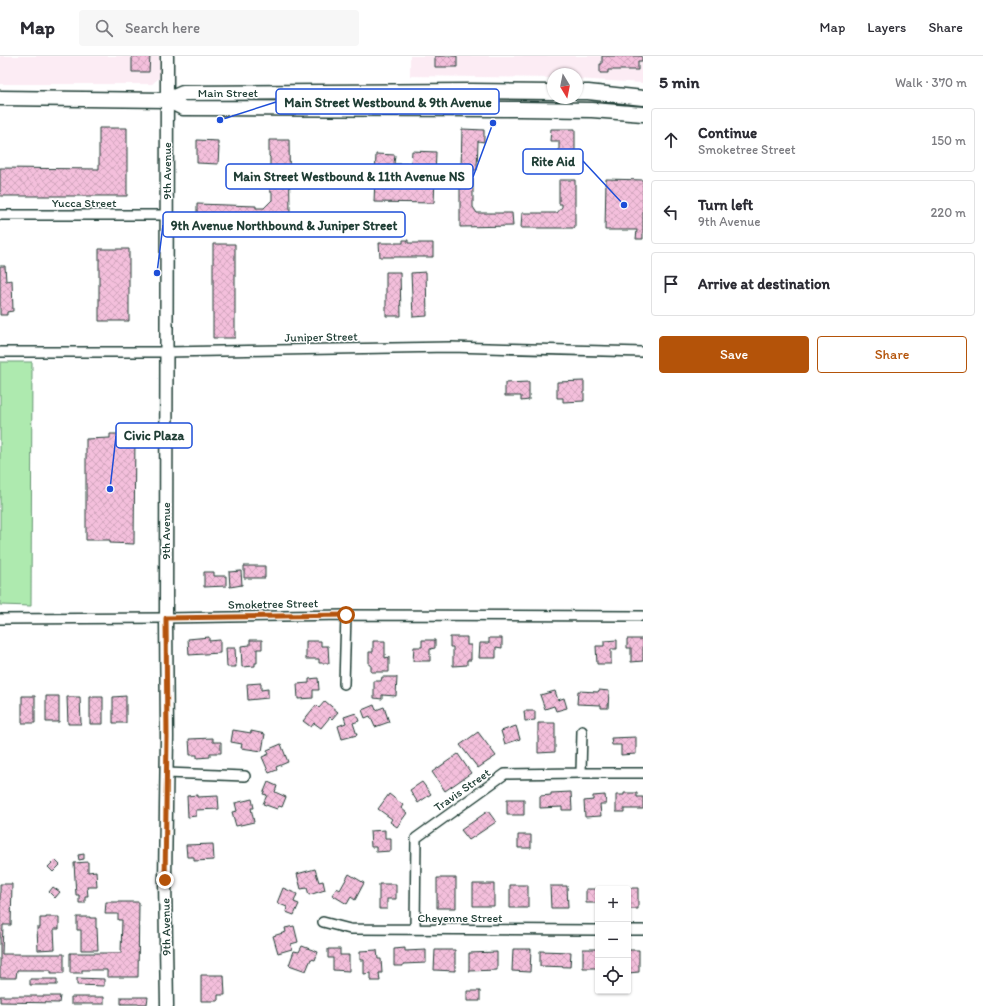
<!DOCTYPE html>
<meta charset="utf-8">
<style>
body{margin:0;font-family:Itim,sans-serif;background:#f7f7f7;color:#2b2b33}
.controls{position:absolute;right:12px;bottom:12px;display:grid;overflow:hidden;border-radius:4px;box-shadow:0 1px 3px #0004}
.controls button{width:36px;height:36px;display:grid;place-items:center;padding:0;border:0;border-bottom:1px solid #e1e1e2;background:#fff;color:#2b2b33;font:20px sans-serif}
.compass{position:absolute;left:547px;top:12px;width:36px;height:36px;border-radius:50%;background:#fff;box-shadow:0 1px 3px #0004;rotate:170deg}
.stop{position:absolute;width:12px;height:12px;margin:-9px;border:3px solid #b45309;border-radius:50%;background:#fff}
.stop.end{background:#b45309;border-color:#fff;box-shadow:0 1px 4px #0008}
.list{margin:0;padding:0;list-style:none}
h2{display:flex;justify-content:space-between;align-items:center;height:52px;margin:0;padding:0 16px;font-size:17px}
h2 small{font-size:13px;font-weight:400;color:#7c7c81}
.list li{display:grid;grid-template-columns:26px 1fr auto;gap:12px;align-items:center;box-sizing:border-box;height:64px;margin:0 8px 8px;padding:0 8px;border:1px solid #e1e1e2;border-radius:4px}
.list b{display:block;font-size:15px;white-space:nowrap}
.list p{margin:0;font-size:13px;white-space:nowrap;color:#7c7c81}
.list em{font-size:13px;font-style:normal;color:#7c7c81}
.actions{display:flex;gap:8px;padding:12px 16px}
.actions a{flex:1;padding:9px 0;border:1px solid #b45309;border-radius:4px;text-align:center;font-size:14px;color:#b45309}
.actions .main{background:#b45309;color:#fff}
.icon{flex:none;width:22px;height:22px;fill:none;stroke:currentColor;stroke-width:2;stroke-linecap:round;stroke-linejoin:round}
.map{position:relative;flex:none;width:643px;height:950px;overflow:hidden}
header{display:flex;align-items:center;gap:24px;box-sizing:border-box;height:56px;padding:0 20px;background:#fff;border-bottom:1px solid #e1e1e2}
header strong{font-size:19px}
nav{display:flex;gap:22px;margin-inline-start:auto;font-size:14px}
.search{width:280px;height:36px;background:#f7f7f7;display:flex;align-items:center;gap:10px;box-sizing:border-box;padding:0 14px;border-radius:4px;color:#7c7c81;font-size:15px}
main{display:flex}
aside{flex:1;background:#fff}
.map>svg:first-child{display:block}
.built{fill:#fcecf4}
.green{fill:#aeeaaf;stroke:#669472}
.building{fill:url(#building-cross-hatch);stroke:#1f3d34}
.lines{fill:none;stroke-linecap:round;stroke-linejoin:round}
.street-casing{stroke:#1f3d34;stroke-width:12}
.secondary-casing{stroke:#1f3d34;stroke-width:15}
.primary-casing{stroke:#1f3d34;stroke-width:17}
.street{stroke:#fff;stroke-width:9}
.secondary{stroke:#fff;stroke-width:12}
.primary{stroke:#fff;stroke-width:14}
.route{stroke:#b45309;stroke-width:5}
.labels{text-anchor:middle;dominant-baseline:central;stroke-width:3;stroke-linejoin:round;paint-order:stroke}
.street-label{font-size:12px;fill:#1f3d34;stroke:#fff}
.leader{fill:none;stroke:#1d4ed8;stroke-width:1.5}
.callout-dot{fill:#1d4ed8;stroke:#fff;stroke-width:1.5}
.callout{fill:#fff;stroke:#1d4ed8;stroke-width:1.5}
.callout-label{font-size:13px;text-anchor:middle;font-weight:bold;fill:#1f3d34}
</style>
<header>
<strong>Map</strong>
<div class="search"><svg class="icon" aria-label="search" viewBox="0 0 24 24"><circle cx="10" cy="10" r="6"/><path d="M15 15l6 6"/></svg>Search here</div>
<nav><a>Map</a><a>Layers</a><a>Share</a></nav>
</header>
<main>
<div class="map">
<svg width="643" height="950" viewBox="0 0 643 950">
<defs>
<pattern id="building-cross-hatch" width="8" height="8" patternUnits="userSpaceOnUse"><rect width="8" height="8" fill="#f4bfdc"/><path d="M0 0l8 8M0 8l8-8" fill="none" stroke="#d1a5bd"/></pattern>
</defs>
<rect width="100%" height="100%" fill="#fff"/>
<filter id="ink" filterUnits="userSpaceOnUse"><feTurbulence type="fractalNoise" baseFrequency=".025" numOctaves="2"/><feDisplacementMap in="SourceGraphic" scale="8" xChannelSelector="R" yChannelSelector="G"/><feConvolveMatrix kernelMatrix="1 2 1 2 8 2 1 2 1" color-interpolation-filters="sRGB"/></filter>
<g filter="url(#ink)">
<!-- built -->
<path class="built" d="M0,0H159V22L152,28H0Z
M410,0H643V27L577,23V18H553V22L410,20Z"/>
<!-- green -->
<path class="green" d="M0,306H32L31,550L0,549Z"/>
<!-- building -->
<path class="building" d="M132,0H150L149,16H132Z
M435,0H457V11H435Z
M602,0H642V5H638V14H608V17H600V8H602Z
M99,72H127V140H0V112L99,113Z
M462,73L484,74V86L478,85L477,114H461Z
M551,73H575V114H562V107H559V85H550Z
M197,84L218,85V91H219L218,108L197,107Z
M269,84H289L290,156L278,167H231V169H197V148L256,150V152H264L272,144V136H270V101L269,100Z
M412,95L436,96L434,147L374,146L376,98L395,99L394,108H411Z
M460,123H473V151L477,157H512L513,170L460,171Z
M606,123L643,124V183H636L637,174H605Z
M559,124H575V172H521L522,157H557L562,151V148H559Z
M403,184H408V187H433V201H380L379,187H403Z
M213,188H235V282H213Z
M99,193H129V265H99Z
M0,210H5L6,225L12,224L13,255L7,256V259H0Z
M386,216H400L401,260H386Z
M426,216L427,260L413,261L411,217Z
M584,325V345L563,346V342H557V326Z
M529,326V344L521,345V340H505V327Z
M110,378H135L134,488L110,487V484H86V383L110,382Z
M244,510H265V522H244Z
M241,515L242,529L230,531L229,516Z
M204,516H214V520H226V530L204,531Z
M209,581V585L220,584V597L189,599L188,583Z
M450,581H467V589H471V604H467V609L453,610V591H450Z
M489,582H502V592L496,591V602H479L480,587H489Z
M627,583H643V605L631,606V592H627Z
M250,584H262V593H257V607H255V610L242,611L241,590L250,589Z
M422,584H435V592L430,593V605H413L414,591H422Z
M617,584V593H611V608H597L596,590H604V585Z
M306,585H321V590H328L329,607H319V603H306Z
M373,585H385V602L389,601V616H371V609H369V596H373Z
M226,592H235L236,611H227Z
M382,621H397L396,640L382,639V643L374,642V625H381Z
M318,622L319,634H313V642L298,643L297,628L309,627V623Z
M261,627V634L268,633V642L248,644L247,628Z
M599,634L609,635L608,652H601V649L577,648L578,635L598,636Z
M555,635L558,644L564,642L567,652L556,655L554,650L545,653L540,639Z
M22,640H35V667H22Z
M46,640H59V666H46Z
M126,640V667H113V641Z
M67,641H80L81,668H68Z
M90,641H103V668H90Z
M325,645L338,656L332,663L330,661L321,672L314,667L311,671L303,665L316,649L319,652Z
M374,649L376,654L384,651L389,666L375,671L370,660L365,662L362,654Z
M524,655H535V664L525,665Z
M356,657L359,665L353,667L357,679L342,683L338,670L346,667L344,661Z
M538,667H555V696L538,697Z
M516,670L520,683L505,688L501,675Z
M233,674L251,677V675L265,678L262,695L241,692L242,688L231,686Z
M478,676L496,700L478,712L460,689Z
M636,681V698L621,699V689H612L611,682Z
M213,682V686H221V697H210V701L197,702V699H190L189,683Z
M281,688L288,706L276,711L277,714L269,717L262,701L269,698L267,694Z
M458,698L471,717L445,735L432,716Z
M268,726L277,730L275,736L286,741L282,751L279,750L277,753L263,748L267,739L263,738Z
M422,726L431,738L418,747L410,734Z
M571,736L572,754H562V751L540,752V740L551,739V737Z
M624,737H637V741H643V753H624V756H616V739H624Z
M389,738L403,749L401,752L407,757L397,771L390,766L392,763L378,753Z
M197,739V741L218,740L219,753L196,754V760L188,761L187,740Z
M605,739L606,748H600L601,760L585,761L584,745L593,744V740Z
M252,743L254,752H251L254,766L236,770L232,756L237,755L235,747Z
M507,743H524V759H507Z
M488,755L496,766L469,784L461,774Z
M385,774V782H391V795L376,796V791H371L370,775Z
M518,779H531V792H518Z
M213,788L214,804L194,805V801H187L186,789Z
M84,798V803L79,804L78,799Z
M55,804L60,809L53,816L48,811Z
M88,806V816L96,815L97,831H87L88,840H85V847H79V839H76L74,807Z
M315,813L319,826L323,825L325,834L309,839L307,832L301,833L297,818Z
M349,818L364,827L355,844L351,841L347,848L332,839L337,832L340,834Z
M437,822H456V852H437Z
M0,828H12L11,869H3L2,898H64V917H51V914H17L16,922H0Z
M379,828H396V843H387V853H379Z
M473,828H494V850H473Z
M510,829H528V852H510Z
M550,830H567L568,852H551Z
M53,831L60,836L55,842L49,836Z
M283,832L297,838L294,846L299,848L294,859L286,856L287,851L277,847Z
M621,832H638V853H628V833H621Z
M586,833H600H598V847H586Z
M106,846H139L138,921H107V914H82V917H70V897H121L122,864H118V858H105Z
M46,861H59V873H54L55,893L38,894L37,872H40V862H46Z
M77,861H90V862H96V872H97L98,894H81V874H77Z
M294,870L298,886L291,888L292,893L278,897L273,880L286,876L285,872Z
M302,890L318,896L315,904L311,903L306,915L289,909L294,895L299,896Z
M405,892V895L426,894V907L403,908V910H394V893Z
M328,893H340V899H349V915L333,914V902H328Z
M513,893H531L530,916L512,915Z
M583,893H598V912H583Z
M377,894L378,903H381L382,917H379L380,925H371V917L364,918V904H360V895Z
M435,894H455V915L434,914Z
M628,894H639V916L628,917Z
M540,895L571,896L570,911L540,910Z
M497,896V914L469,915V897Z
M201,919H224L225,939H218V945H201Z
M77,922L104,923V930L77,929Z
M30,923H57V929H30Z
M467,935H480V945H467Z
M0,940H60L59,947L0,946Z
M71,941H104V948H71Z
M121,941H148L147,948H121Z"/>
<g class="lines">
<defs>
<path id="street" d="M0,159H167
M0,296H167L450,291L643,296
M0,563L166,562L346,559L643,560
M344,628L346,559
M166,717L245,720
M581,717L582,675
M323,866L350,873L598,874
M415,873L416,782L505,718L581,717H643
M628,874H643"/>
<path id="secondary" d="M167,950L165,824L167,681L166,562L167,0"/>
<path id="primary" d="M577,36H588L643,42
M0,42L167,44L183,37L470,35L553,36
M167,44L183,52L519,53L592,54L643,58"/>
</defs>
<!-- street casing -->
<use href="#street" class="street-casing"/>
<!-- secondary casing -->
<use href="#secondary" class="secondary-casing"/>
<!-- primary casing -->
<use href="#primary" class="primary-casing"/>
<!-- street -->
<use href="#street" class="street"/>
<!-- secondary -->
<use href="#secondary" class="secondary"/>
<!-- primary -->
<use href="#primary" class="primary"/>
</g>
</g>
<g class="lines" filter="url(#ink)">
<!-- route -->
<path class="route" d="M165,824L167,681L166,562L346,559"/>
</g>
<g class="labels">
<!-- street labels -->
<g class="street-label">
<text x="228" y="37">Main Street</text>
<text transform="translate(167 115) rotate(-90)">9th Avenue</text>
<text x="84" y="147">Yucca Street</text>
<text transform="translate(321 281) rotate(-1)">Juniper Street</text>
<text transform="translate(166 475) rotate(-90)">9th Avenue</text>
<text transform="translate(273 548) rotate(-1)">Smoketree Street</text>
<text transform="translate(462 734) rotate(-35)">Travis Street</text>
<text x="460" y="862">Cheyenne Street</text>
<text transform="translate(166 871) rotate(-91)">9th Avenue</text>
</g>
</g>
<!-- callouts -->
<path class="leader" d="M220 64L276 46M624 149L583 105M493 67L473 121M157 217L163 169M110 433L116 380"/>
<g class="callout-dot">
<circle cx="220" cy="64" r="4"/>
<circle cx="624" cy="149" r="4"/>
<circle cx="493" cy="67" r="4"/>
<circle cx="157" cy="217" r="4"/>
<circle cx="110" cy="433" r="4"/>
</g>
<g class="callout">
<rect x="276" y="33" width="223" height="25" rx="4"/>
<rect x="523" y="93" width="60" height="25" rx="4"/>
<rect x="226" y="108" width="247" height="25" rx="4"/>
<rect x="163" y="156" width="242" height="25" rx="4"/>
<rect x="116" y="367" width="76" height="25" rx="4"/>
</g>
<g class="callout-label">
<text x="388" y="51">Main Street Westbound &amp; 9th Avenue</text>
<text x="553" y="110">Rite Aid</text>
<text x="349" y="125">Main Street Westbound &amp; 11th Avenue NS</text>
<text x="284" y="174">9th Avenue Northbound &amp; Juniper Street</text>
<text x="154" y="384">Civic Plaza</text>
</g>
</svg>
<div class="controls">
<button>+</button>
<button>−</button>
<button><svg class="icon" aria-label="locate" viewBox="0 0 24 24"><circle cx="12" cy="12" r="6"/><path d="M12 2v4M12 18v4M2 12h4M18 12h4"/></svg></button>
</div>
<svg class="compass" viewBox="-18 -18 36 36"><path d="M0-13l5 13h-10z" fill="#e53935"/><path d="M0 13l5-13h-10z" fill="#7c7c81"/></svg>
<div class="stop" style="left:346px;top:559px"></div>
<div class="stop end" style="left:165px;top:824px"></div>
</div>
<aside>
<h2>5 min<small>Walk · 370 m</small></h2>
<ul class="list">
<li><svg class="icon" aria-label="ahead" viewBox="0 0 24 24"><path d="M12 20V5M6 11l6-6 6 6"/></svg><div><b>Continue</b><p>Smoketree Street</p></div><em>150 m</em></li>
<li><svg class="icon" aria-label="left" viewBox="0 0 24 24"><path d="M17 20v-9H6M10 6l-5 5 5 5"/></svg><div><b>Turn left</b><p>9th Avenue</p></div><em>220 m</em></li>
<li><svg class="icon" aria-label="arrive" viewBox="0 0 24 24"><path d="M6 21V4h12l-3 4 3 4H6"/></svg><div><b>Arrive at destination</b></div></li>
</ul>
<div class="actions"><a class="main">Save</a><a>Share</a></div>
</aside>
</main>
